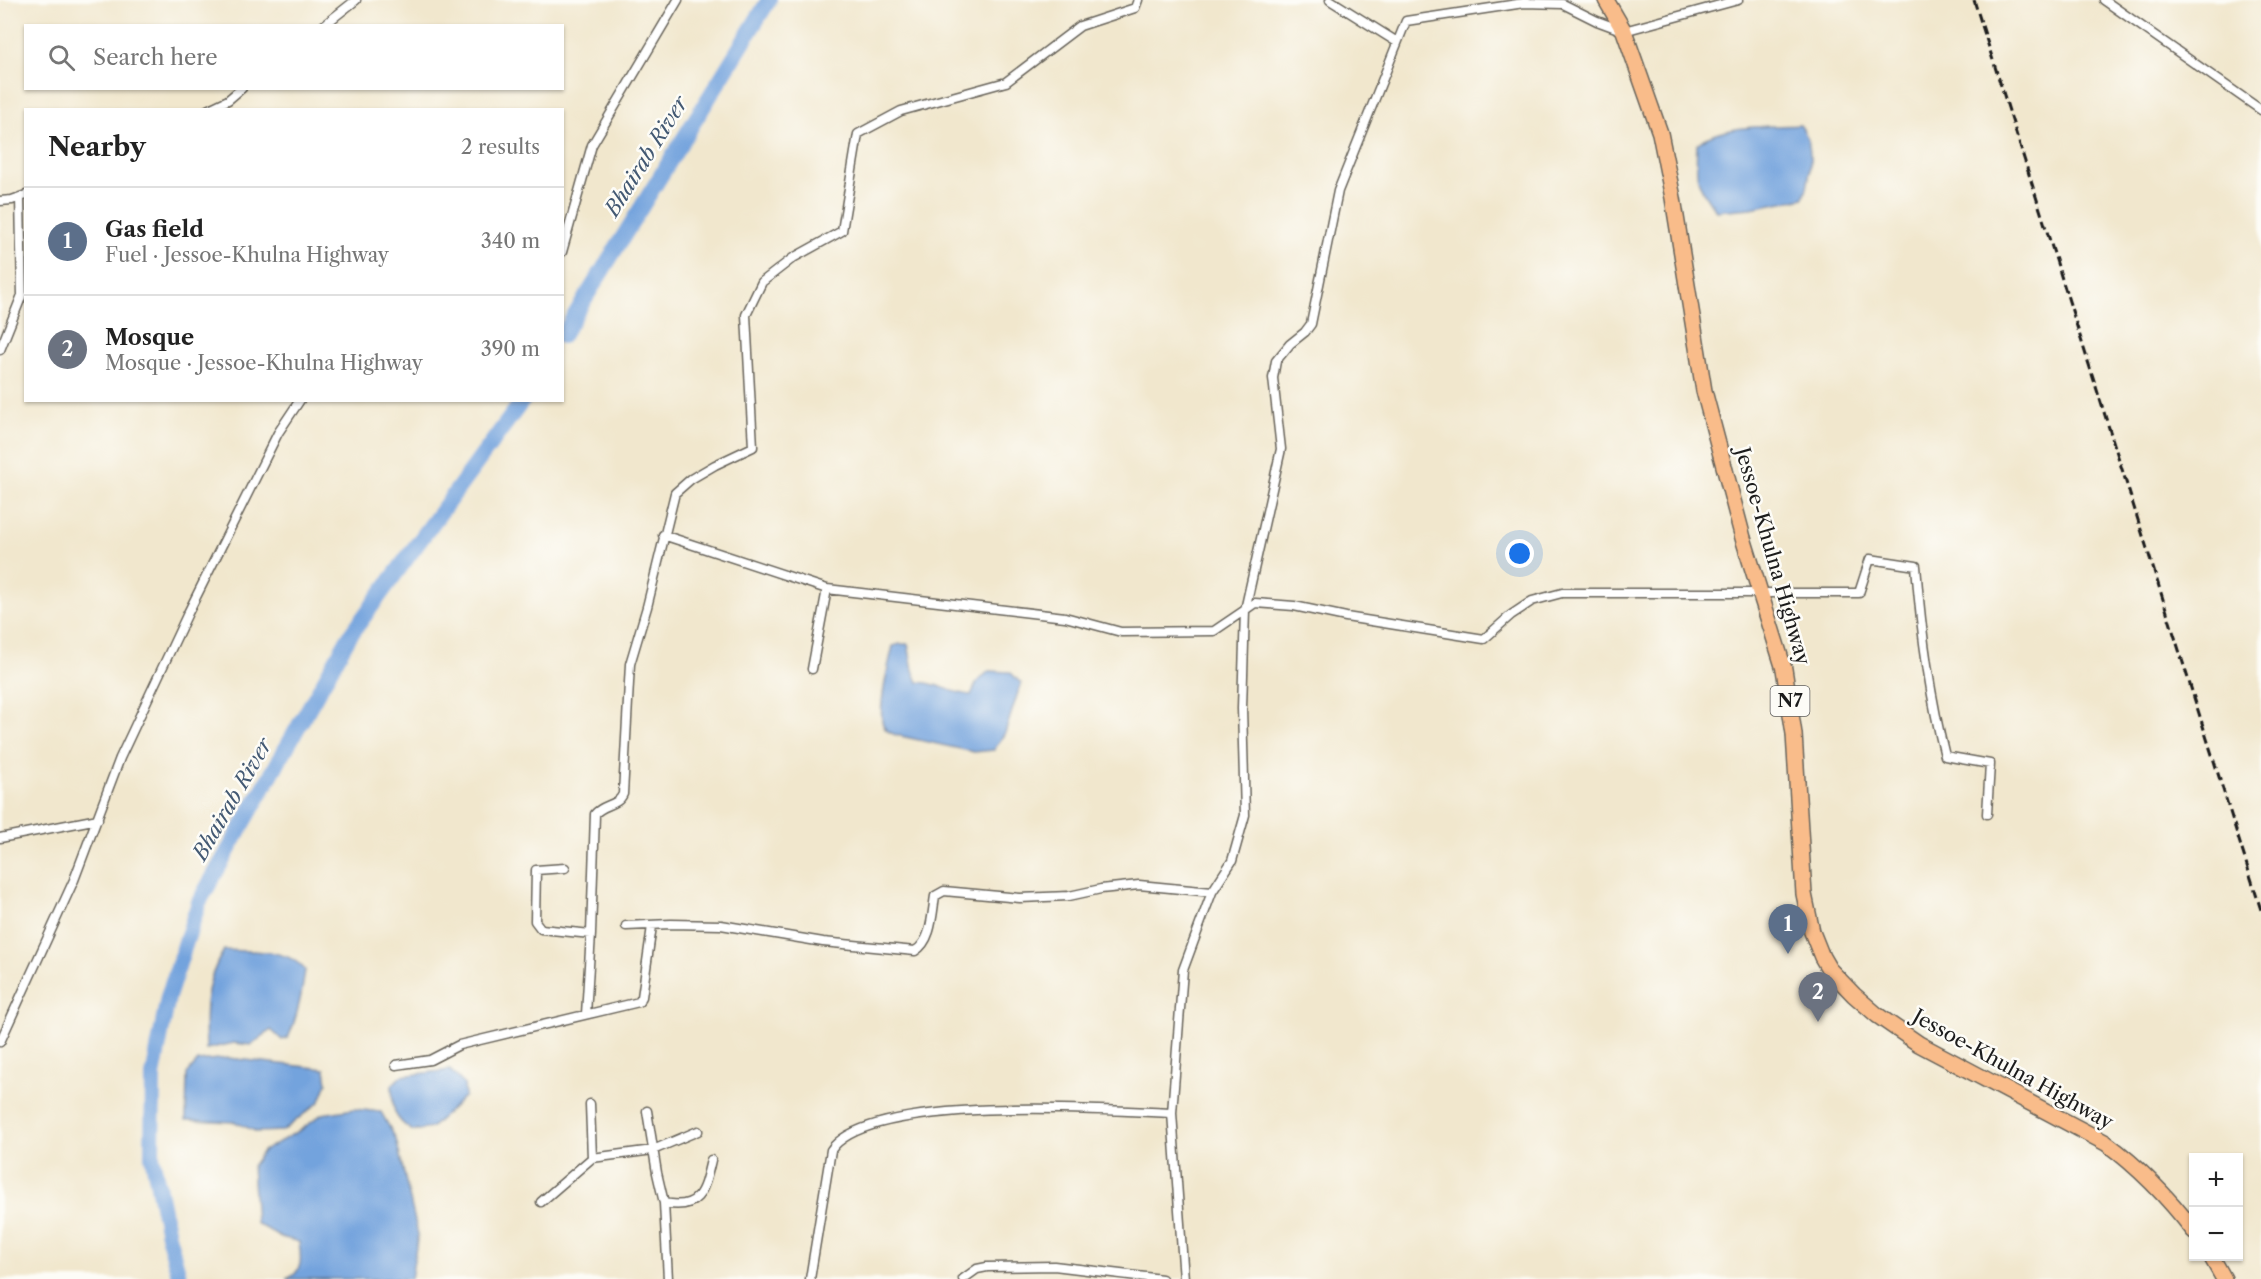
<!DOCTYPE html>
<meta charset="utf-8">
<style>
body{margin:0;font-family:"Libre Caslon Text",serif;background:#f6f6f6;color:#222}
.controls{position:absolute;right:18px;bottom:18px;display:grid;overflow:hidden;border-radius:0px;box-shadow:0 2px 4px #0004}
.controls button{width:54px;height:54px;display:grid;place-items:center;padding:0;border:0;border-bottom:2px solid #e0e0e0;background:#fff;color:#222;font:30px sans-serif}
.you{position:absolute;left:1520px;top:554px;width:21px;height:21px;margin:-15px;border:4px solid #fff;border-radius:50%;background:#1a73e8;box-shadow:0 0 0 9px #1a73e833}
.badge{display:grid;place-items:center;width:39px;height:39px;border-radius:50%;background:#1a73e8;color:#fff;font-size:20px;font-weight:700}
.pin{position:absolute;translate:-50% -50px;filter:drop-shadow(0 2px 3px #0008)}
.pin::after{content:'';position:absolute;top:32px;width:21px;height:18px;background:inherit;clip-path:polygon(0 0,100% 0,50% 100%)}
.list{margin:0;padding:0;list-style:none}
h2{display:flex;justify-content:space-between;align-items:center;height:78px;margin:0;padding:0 24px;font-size:26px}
h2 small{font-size:20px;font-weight:400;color:#767676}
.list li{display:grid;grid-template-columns:39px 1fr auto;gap:18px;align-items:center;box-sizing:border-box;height:108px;padding:0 24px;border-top:2px solid #e0e0e0}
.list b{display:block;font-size:22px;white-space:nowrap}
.list p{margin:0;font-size:20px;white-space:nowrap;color:#767676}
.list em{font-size:20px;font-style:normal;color:#767676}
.icon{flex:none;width:33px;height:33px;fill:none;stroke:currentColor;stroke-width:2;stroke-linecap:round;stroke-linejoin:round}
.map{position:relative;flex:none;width:2261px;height:1279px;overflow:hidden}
.search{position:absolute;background:#fff;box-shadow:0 2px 4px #0004;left:24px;top:24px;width:540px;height:66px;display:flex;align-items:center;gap:15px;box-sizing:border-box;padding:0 21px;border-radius:0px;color:#767676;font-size:22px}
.panel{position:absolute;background:#fff;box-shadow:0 2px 4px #0004;left:24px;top:108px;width:540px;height:294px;border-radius:0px}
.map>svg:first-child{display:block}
.water{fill:#73a3dd;stroke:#48607c;stroke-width:1.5}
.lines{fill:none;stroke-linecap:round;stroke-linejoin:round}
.river{stroke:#73a3dd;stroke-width:16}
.street-casing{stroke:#67635a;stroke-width:11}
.highway-casing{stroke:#67635a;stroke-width:18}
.street{stroke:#fff;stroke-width:8}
.highway{stroke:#f9bc8a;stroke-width:15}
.rail{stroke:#1c1c1c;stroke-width:3;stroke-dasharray:9 4.5;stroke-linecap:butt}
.labels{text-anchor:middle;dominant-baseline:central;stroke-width:5;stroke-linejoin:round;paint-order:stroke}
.shield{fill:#fdfcf7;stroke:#605f5e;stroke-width:1.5}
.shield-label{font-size:18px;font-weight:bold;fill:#1c1c1c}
.street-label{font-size:20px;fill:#1c1c1c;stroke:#fdfcf7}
.water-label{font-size:21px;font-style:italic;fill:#435973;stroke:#fdfcf7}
</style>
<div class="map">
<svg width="2261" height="1279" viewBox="0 0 2261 1279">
<rect width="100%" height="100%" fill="#fdfcf7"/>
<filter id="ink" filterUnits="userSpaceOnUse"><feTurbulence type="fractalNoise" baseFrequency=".0167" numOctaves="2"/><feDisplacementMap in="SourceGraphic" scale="12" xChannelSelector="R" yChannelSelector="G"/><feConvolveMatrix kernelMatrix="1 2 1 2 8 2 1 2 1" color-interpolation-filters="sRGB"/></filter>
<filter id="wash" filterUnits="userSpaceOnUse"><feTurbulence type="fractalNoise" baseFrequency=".008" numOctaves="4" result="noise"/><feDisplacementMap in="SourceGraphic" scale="24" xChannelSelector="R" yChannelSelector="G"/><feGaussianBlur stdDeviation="1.35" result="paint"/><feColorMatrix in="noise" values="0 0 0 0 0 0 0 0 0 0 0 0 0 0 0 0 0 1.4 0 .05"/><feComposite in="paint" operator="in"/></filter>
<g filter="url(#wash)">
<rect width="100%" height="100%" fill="#f1e7cd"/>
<!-- water -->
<path class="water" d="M1800,125C1815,143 1811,177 1804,198L1751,208L1716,211C1696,184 1695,177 1697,144C1721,124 1769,127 1800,125Z
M900,644H908L913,670L918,682C938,682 952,694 971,695L977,682L989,671L1010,672L1021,683L1005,733L994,750L974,752L896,735C891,733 887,732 884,727C876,713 889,663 893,646Z
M224,950C250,952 288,947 305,970C302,994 298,1016 288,1038L282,1040L271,1030L251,1045L234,1043L206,1049C204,1011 204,983 224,950Z
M228,1058L325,1069L327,1083L320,1101L283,1131L257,1132L235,1122L186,1120L187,1074L198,1061Z
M450,1070L464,1084L465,1096L431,1128L413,1131C392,1118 393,1109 392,1085L401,1076Z
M354,1109L381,1112L396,1139L418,1234L411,1279H286C304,1273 301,1257 299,1242L281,1237L256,1223L252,1166L263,1151L302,1129L322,1114Z"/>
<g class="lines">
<!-- river -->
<path class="river" d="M562,336L769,0
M180,1279L168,1235L152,1156L153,1076L168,997L199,902L349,637L523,400"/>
</g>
</g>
<g filter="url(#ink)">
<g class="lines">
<defs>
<path id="street" d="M1330,0L1397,42
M2104,0L2261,110
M323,26L356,0
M207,110L228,100L242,88
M0,201L12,200L26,195
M562,252L592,145L678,0
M0,350L22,295L20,197
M663,535L827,589L1065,617L1121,632L1214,631L1245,610L1281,449L1273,378L1276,361L1290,344L1305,332L1311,324L1338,191L1406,21L1524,3L1563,4L1597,21L1624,31L1738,0
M812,669L827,589
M0,838L98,819
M565,868L536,870L535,921L541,929L591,934L586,1014
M626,926L671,924L721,925L823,942L915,951C932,941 932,914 935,896L944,891L1020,898L1069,896L1101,889L1139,885L1212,892
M591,933L595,814C603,804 618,806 623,794L630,664L647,607L675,493L691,479L715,465L753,447L746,315L762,282L793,258L842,231L858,134L901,111L1006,82L1080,26L1135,8L1138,0
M0,1042L74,880L120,758L188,613L278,433L300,400
M396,1065L430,1060L459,1045L639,1002L642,997L652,926
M647,1111L657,1173L664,1203L668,1279
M1172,1113L1184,1279
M592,1158L653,1150L698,1131
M541,1202L592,1158L590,1104
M664,1203C701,1211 704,1189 711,1160
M810,1279L831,1150C869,1094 1106,1110 1172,1113L1183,970L1212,892L1232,861L1245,815L1242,708L1245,610L1255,603L1294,606L1346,617L1484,639L1511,615L1532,601L1562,593H1859L1870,559L1916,566C1921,630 1929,693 1945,756L1990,764L1987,814
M963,1279L977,1269L987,1267L1054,1266L1162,1279"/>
<path id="highway" d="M1606,0L1624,31L1660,133L1673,198L1704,391L1743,538L1784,669L1794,734L1804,894L1812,932L1822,957L1829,969L1854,995L1877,1015L1919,1044L2106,1143C2140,1168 2168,1197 2194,1231
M2211,1256L2224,1279"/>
</defs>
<!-- street casing -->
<use href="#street" class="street-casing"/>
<!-- highway casing -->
<use href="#highway" class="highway-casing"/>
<!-- street -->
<use href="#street" class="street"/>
<!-- highway -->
<use href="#highway" class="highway"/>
<!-- rail -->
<path class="rail" d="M1974,0L2261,910"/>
</g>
</g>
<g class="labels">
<!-- shield labels -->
<rect class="shield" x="1770.5" y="686" width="39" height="30" rx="4.5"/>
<g class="shield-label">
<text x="1790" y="701">N7</text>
</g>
<!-- street labels -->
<g class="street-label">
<text transform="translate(1773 556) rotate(74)">Jessoe-Khulna Highway</text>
<text transform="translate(2013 1069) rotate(29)">Jessoe-Khulna Highway</text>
</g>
<!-- water labels -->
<g class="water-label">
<text transform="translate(646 156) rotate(-58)">Bhairab River</text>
<text transform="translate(232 799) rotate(-60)">Bhairab River</text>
</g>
</g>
</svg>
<div class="controls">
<button>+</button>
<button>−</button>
</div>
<div class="you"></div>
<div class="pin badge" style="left:1788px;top:954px;background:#5c6f8a">1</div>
<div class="pin badge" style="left:1818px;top:1022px;background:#6b7280">2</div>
<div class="search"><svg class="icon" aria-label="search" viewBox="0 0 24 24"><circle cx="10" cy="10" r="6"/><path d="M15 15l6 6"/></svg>Search here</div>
<section class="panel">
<h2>Nearby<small>2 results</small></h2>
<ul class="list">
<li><span class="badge" style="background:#5c6f8a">1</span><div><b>Gas field</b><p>Fuel · Jessoe-Khulna Highway</p></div><em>340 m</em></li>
<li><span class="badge" style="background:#6b7280">2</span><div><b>Mosque</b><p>Mosque · Jessoe-Khulna Highway</p></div><em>390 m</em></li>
</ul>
</section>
</div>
